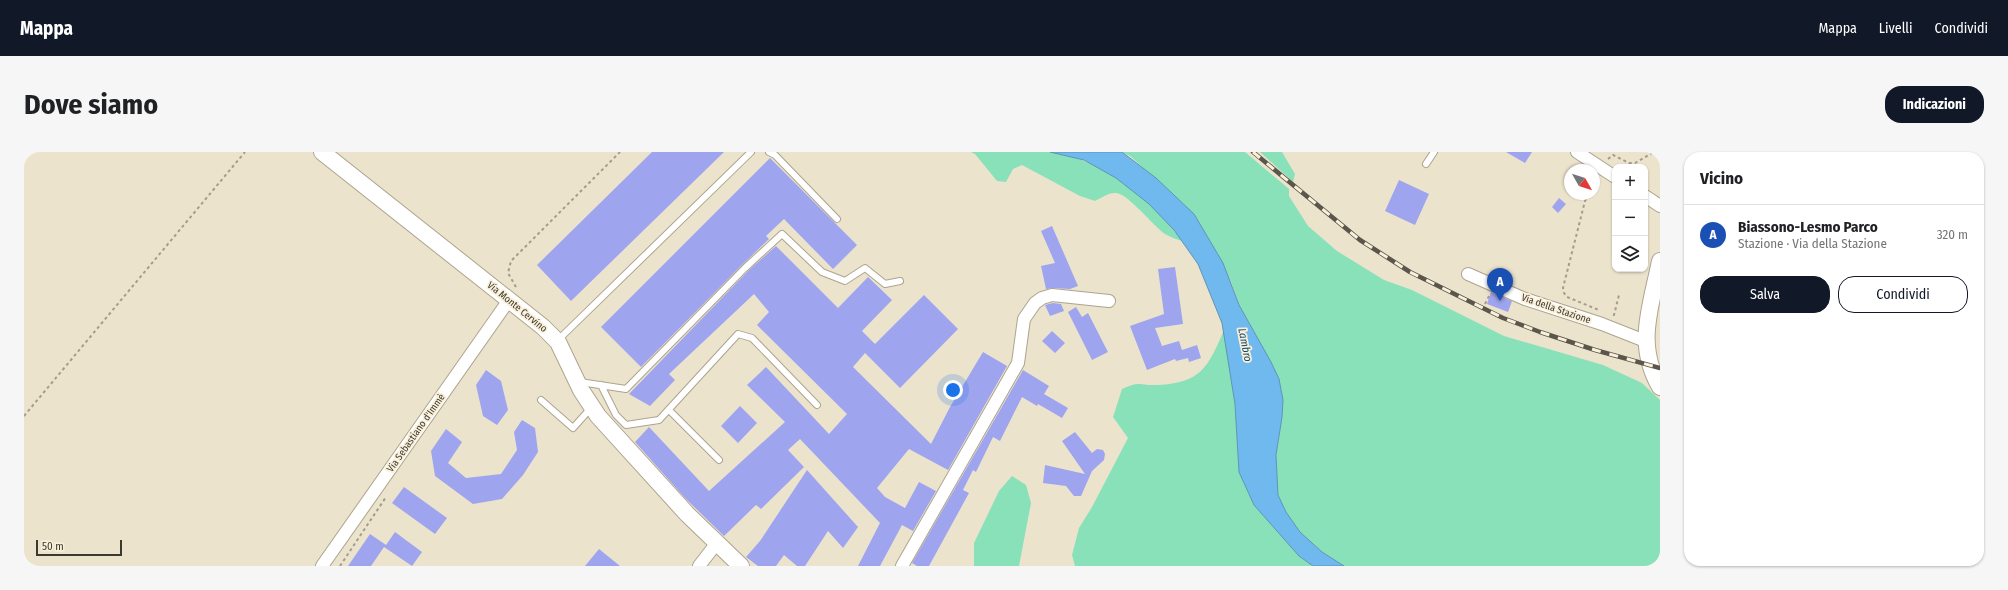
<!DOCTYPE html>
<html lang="it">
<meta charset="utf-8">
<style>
body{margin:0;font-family:"Fira Sans Condensed",sans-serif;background:#f6f6f6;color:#202124}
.controls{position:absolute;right:12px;top:12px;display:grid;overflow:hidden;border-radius:8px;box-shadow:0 1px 3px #0004}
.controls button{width:36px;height:36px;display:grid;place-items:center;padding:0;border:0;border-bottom:1px solid #e0e0e0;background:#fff;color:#202124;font:20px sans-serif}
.compass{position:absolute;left:1540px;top:12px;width:36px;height:36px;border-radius:50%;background:#fff;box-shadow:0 1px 3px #0004;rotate:129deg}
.scale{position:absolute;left:12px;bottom:10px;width:86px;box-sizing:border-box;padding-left:4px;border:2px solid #3c3930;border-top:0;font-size:11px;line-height:14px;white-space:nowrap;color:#3c3930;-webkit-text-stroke:3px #faf0da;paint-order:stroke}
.you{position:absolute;left:929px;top:238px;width:14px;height:14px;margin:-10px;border:3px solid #fff;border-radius:50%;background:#1a73e8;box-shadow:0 0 0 6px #1a73e833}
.badge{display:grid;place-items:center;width:26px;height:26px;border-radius:50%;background:#111827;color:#fff;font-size:13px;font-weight:700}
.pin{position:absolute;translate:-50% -33px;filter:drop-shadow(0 1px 2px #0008)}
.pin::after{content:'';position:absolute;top:21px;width:14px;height:12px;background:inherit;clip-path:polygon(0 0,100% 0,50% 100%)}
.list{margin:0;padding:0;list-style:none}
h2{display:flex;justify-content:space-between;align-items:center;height:52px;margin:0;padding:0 16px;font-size:17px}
h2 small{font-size:13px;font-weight:400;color:#757577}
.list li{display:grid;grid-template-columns:26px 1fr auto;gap:12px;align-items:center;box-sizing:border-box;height:60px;padding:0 16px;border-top:1px solid #e0e0e0}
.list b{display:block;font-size:15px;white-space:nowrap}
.list p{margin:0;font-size:13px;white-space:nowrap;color:#757577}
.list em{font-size:13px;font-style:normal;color:#757577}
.actions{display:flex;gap:8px;padding:12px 16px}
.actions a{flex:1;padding:9px 0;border:1px solid #111827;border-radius:16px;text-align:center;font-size:14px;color:#111827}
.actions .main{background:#111827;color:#fff}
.icon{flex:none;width:22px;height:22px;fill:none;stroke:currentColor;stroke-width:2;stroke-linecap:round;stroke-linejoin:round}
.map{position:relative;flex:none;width:1636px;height:414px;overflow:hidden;border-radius:16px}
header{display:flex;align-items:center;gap:24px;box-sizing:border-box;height:56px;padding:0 20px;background:#111827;color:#fff}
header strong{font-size:19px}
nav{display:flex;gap:22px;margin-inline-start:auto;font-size:14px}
.intro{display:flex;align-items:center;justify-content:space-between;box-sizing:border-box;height:96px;padding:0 24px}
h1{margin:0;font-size:28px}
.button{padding:10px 18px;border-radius:16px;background:#111827;color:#fff;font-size:14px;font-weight:700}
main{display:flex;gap:24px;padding:0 24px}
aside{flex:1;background:#fff;border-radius:16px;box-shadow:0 1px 3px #0004}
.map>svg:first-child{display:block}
.green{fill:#89e1b9}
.water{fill:#6fb9ef;stroke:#6093b6}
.building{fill:#9ea4ee}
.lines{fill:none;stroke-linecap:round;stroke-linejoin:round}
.service-casing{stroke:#ada48f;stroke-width:8}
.minor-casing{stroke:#ada48f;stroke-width:14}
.tertiary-casing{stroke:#ada48f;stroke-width:18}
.path{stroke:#a39d8c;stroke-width:2;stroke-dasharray:3 3;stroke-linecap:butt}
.service{stroke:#fff;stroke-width:6}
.minor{stroke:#fff;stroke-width:12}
.tertiary{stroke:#fff;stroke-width:16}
.rail-casing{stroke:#5a564b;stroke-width:4.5}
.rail{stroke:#faf0da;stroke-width:3;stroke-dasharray:9;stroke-linecap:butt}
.labels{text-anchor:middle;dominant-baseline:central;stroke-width:3.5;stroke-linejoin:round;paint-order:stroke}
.street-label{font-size:10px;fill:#3c3930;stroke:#faf0da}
.water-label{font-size:11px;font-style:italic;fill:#114b6e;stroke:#faf0da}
</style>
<header>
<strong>Mappa</strong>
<nav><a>Mappa</a><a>Livelli</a><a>Condividi</a></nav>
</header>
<div class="intro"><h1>Dove siamo</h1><a class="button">Indicazioni</a></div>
<main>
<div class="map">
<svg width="1636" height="414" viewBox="0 0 1636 414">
<rect width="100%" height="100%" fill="#ece3cd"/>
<!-- green -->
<path class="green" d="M947,0C972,0 1003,0 1027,0C1079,7 1128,47 1158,89C1152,87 1146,85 1141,82C1129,74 1103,40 1091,41C1084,41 1077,46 1071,49L1056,44L998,13L989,17L982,30L973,29L951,2Z
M1098,0H1221L1265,37V44L1284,74L1313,99L1360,128L1388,138L1480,184L1579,213L1618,231L1636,248V414H1320L1298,400L1276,380L1262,360L1254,343L1252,303L1258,265L1259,248L1255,227L1215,153L1207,130L1170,62L1106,4Z
M1236,0H1258L1271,22L1269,30Z
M1200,178L1211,252L1215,320L1230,353L1275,404L1289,414H1051L1048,403L1055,376L1068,355L1104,286L1089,265L1098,237C1117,228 1115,234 1134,233C1177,231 1184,215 1200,178Z
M988,324L1002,333L1007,351L995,414H950V391L975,339Z"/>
<!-- water -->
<path class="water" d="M1026,0H1098L1132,26L1170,62L1199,111L1215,153L1247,210L1255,227L1259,248L1258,265L1252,303L1254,343L1262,360L1276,380L1298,400L1320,414H1289L1275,404L1230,353L1215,320L1211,252L1198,171L1174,112L1150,78L1125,52L1092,26L1060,8Z"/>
<!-- building -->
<path class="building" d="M628,0H700L547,149L513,113Z
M1482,0H1508L1501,11Z
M746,6L833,93L809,117L760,67L742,84L745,87L718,113L617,215L577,175Z
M1375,28L1405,42L1391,73L1361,59Z
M1535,46L1542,52L1534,61L1528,55Z
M1028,74L1054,134L1046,137L1029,136L1022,137L1017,114L1031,111L1017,79Z
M752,94L814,156L844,125L868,148L838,179L851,192L900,143L934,177L876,236L841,201L829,215L907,292L926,255L959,200L983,214L924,318L885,297L853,336L861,345L881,356L895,330L912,339L889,379L878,373L856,414H834L856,371L776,287L764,298L780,315L737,357L732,353L700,384L661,346L611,290L625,275L685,339L761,270L723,233L742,215L805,282L823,262L733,173L745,160L730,142L645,222L651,228L626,254L605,242L724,119Z
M1151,115L1159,172L1131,176L1138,194L1155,189L1158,198L1173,193L1177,206L1165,210L1164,206L1152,209L1151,207L1123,218L1106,174L1140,162L1134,117Z
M1467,140L1488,149L1484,160L1463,152Z
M1029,151L1037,152L1040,159L1026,164L1021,153Z
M1052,155L1058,165L1064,161L1084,200L1068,208L1044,160Z
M1028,179L1041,191L1031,201L1018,189Z
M462,218L477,229L484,258L473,273L459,264L452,233Z
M999,218L1025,234L1020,242L1044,256L1038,266L1014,252L1013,254L998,245L976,289L969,285L952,320L949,318L939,338L945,341L905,414H893L888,411Z
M716,254L733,271L714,291L697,274Z
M498,268L511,276L514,300L499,323L478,347L449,352L411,324L407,299L422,277L438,290L424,311L442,326L477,322L493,298L490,280Z
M1051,280L1068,301L1073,297L1079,298L1081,302L1080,308L1068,319L1057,344H1050L1042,334L1019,331L1021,313L1061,322L1038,289Z
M783,318L834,375L819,396L804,379L781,414H773L760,403L752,414H734L722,405L736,389Z
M380,335L423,366L411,382L368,351Z
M371,380L398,400L388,414L360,395L347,414H324L346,382L362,393Z
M575,397L596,414H561Z"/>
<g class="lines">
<defs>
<path id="service" d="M745,0L751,3L813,67
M1402,12L1410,0
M534,188L727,0
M556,230L602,237L721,116L758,82L798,120L821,129L841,116L861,132L876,129
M577,233L592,263L602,273L635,268L714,182L728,186L793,253
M517,248L549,276L567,256
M645,258L695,308"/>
<path id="minor" d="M1553,0L1591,25
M1621,44L1636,54
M1444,122L1501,147L1578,172L1621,189
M298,414L485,148
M675,414L692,392
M878,414L994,211L1000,167L1011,151L1018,146L1028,143L1085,149"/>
<path id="tertiary" d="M298,0L519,175L534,190L557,238L574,264L663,362L717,414
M1636,109C1627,155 1611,192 1636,235"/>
</defs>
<!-- service casing -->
<use href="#service" class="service-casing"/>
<!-- minor casing -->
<use href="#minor" class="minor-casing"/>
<!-- tertiary casing -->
<use href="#tertiary" class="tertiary-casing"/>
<!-- path -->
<path class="path" d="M1584,7L1589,3L1605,11H1611L1630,0
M1570,35L1573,30V26
M1565,42L1561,49L1539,136L1540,141L1543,145L1575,158
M492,135L484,121L487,109L596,0
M1461,152L1465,144
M1589,163H1590L1595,143
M0,264L221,0
M316,414L362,345"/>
<!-- service -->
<use href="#service" class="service"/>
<!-- minor -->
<use href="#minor" class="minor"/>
<!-- tertiary -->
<use href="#tertiary" class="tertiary"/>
<defs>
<path id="rail" d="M1229,0L1336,88L1386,120L1479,166L1516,180L1571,198L1636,216"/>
</defs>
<!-- rail casing -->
<use href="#rail" class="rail-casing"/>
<!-- rail -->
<use href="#rail" class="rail"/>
</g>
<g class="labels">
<!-- street labels -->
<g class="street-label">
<text transform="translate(493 155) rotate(39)">Via Monte Cervino</text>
<text transform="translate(1532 157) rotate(19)">Via della Stazione</text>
<text transform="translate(392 281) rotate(-55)">Via Sebastiano d'Immè</text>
</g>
<!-- water labels -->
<g class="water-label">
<text transform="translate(1221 193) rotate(79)">Lambro</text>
</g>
</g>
</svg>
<div class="controls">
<button>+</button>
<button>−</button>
<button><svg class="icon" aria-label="layers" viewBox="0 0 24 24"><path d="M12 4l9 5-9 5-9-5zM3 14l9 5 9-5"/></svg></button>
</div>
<svg class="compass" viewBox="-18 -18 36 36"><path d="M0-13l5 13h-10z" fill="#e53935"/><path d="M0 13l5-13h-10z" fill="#757577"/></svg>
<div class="scale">50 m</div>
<div class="you"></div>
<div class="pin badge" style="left:1476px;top:149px;background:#1a4fb4">A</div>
</div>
<aside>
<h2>Vicino<small></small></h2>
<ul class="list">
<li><span class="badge" style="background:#1a4fb4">A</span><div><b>Biassono-Lesmo Parco</b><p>Stazione · Via della Stazione</p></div><em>320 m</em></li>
</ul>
<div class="actions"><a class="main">Salva</a><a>Condividi</a></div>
</aside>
</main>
